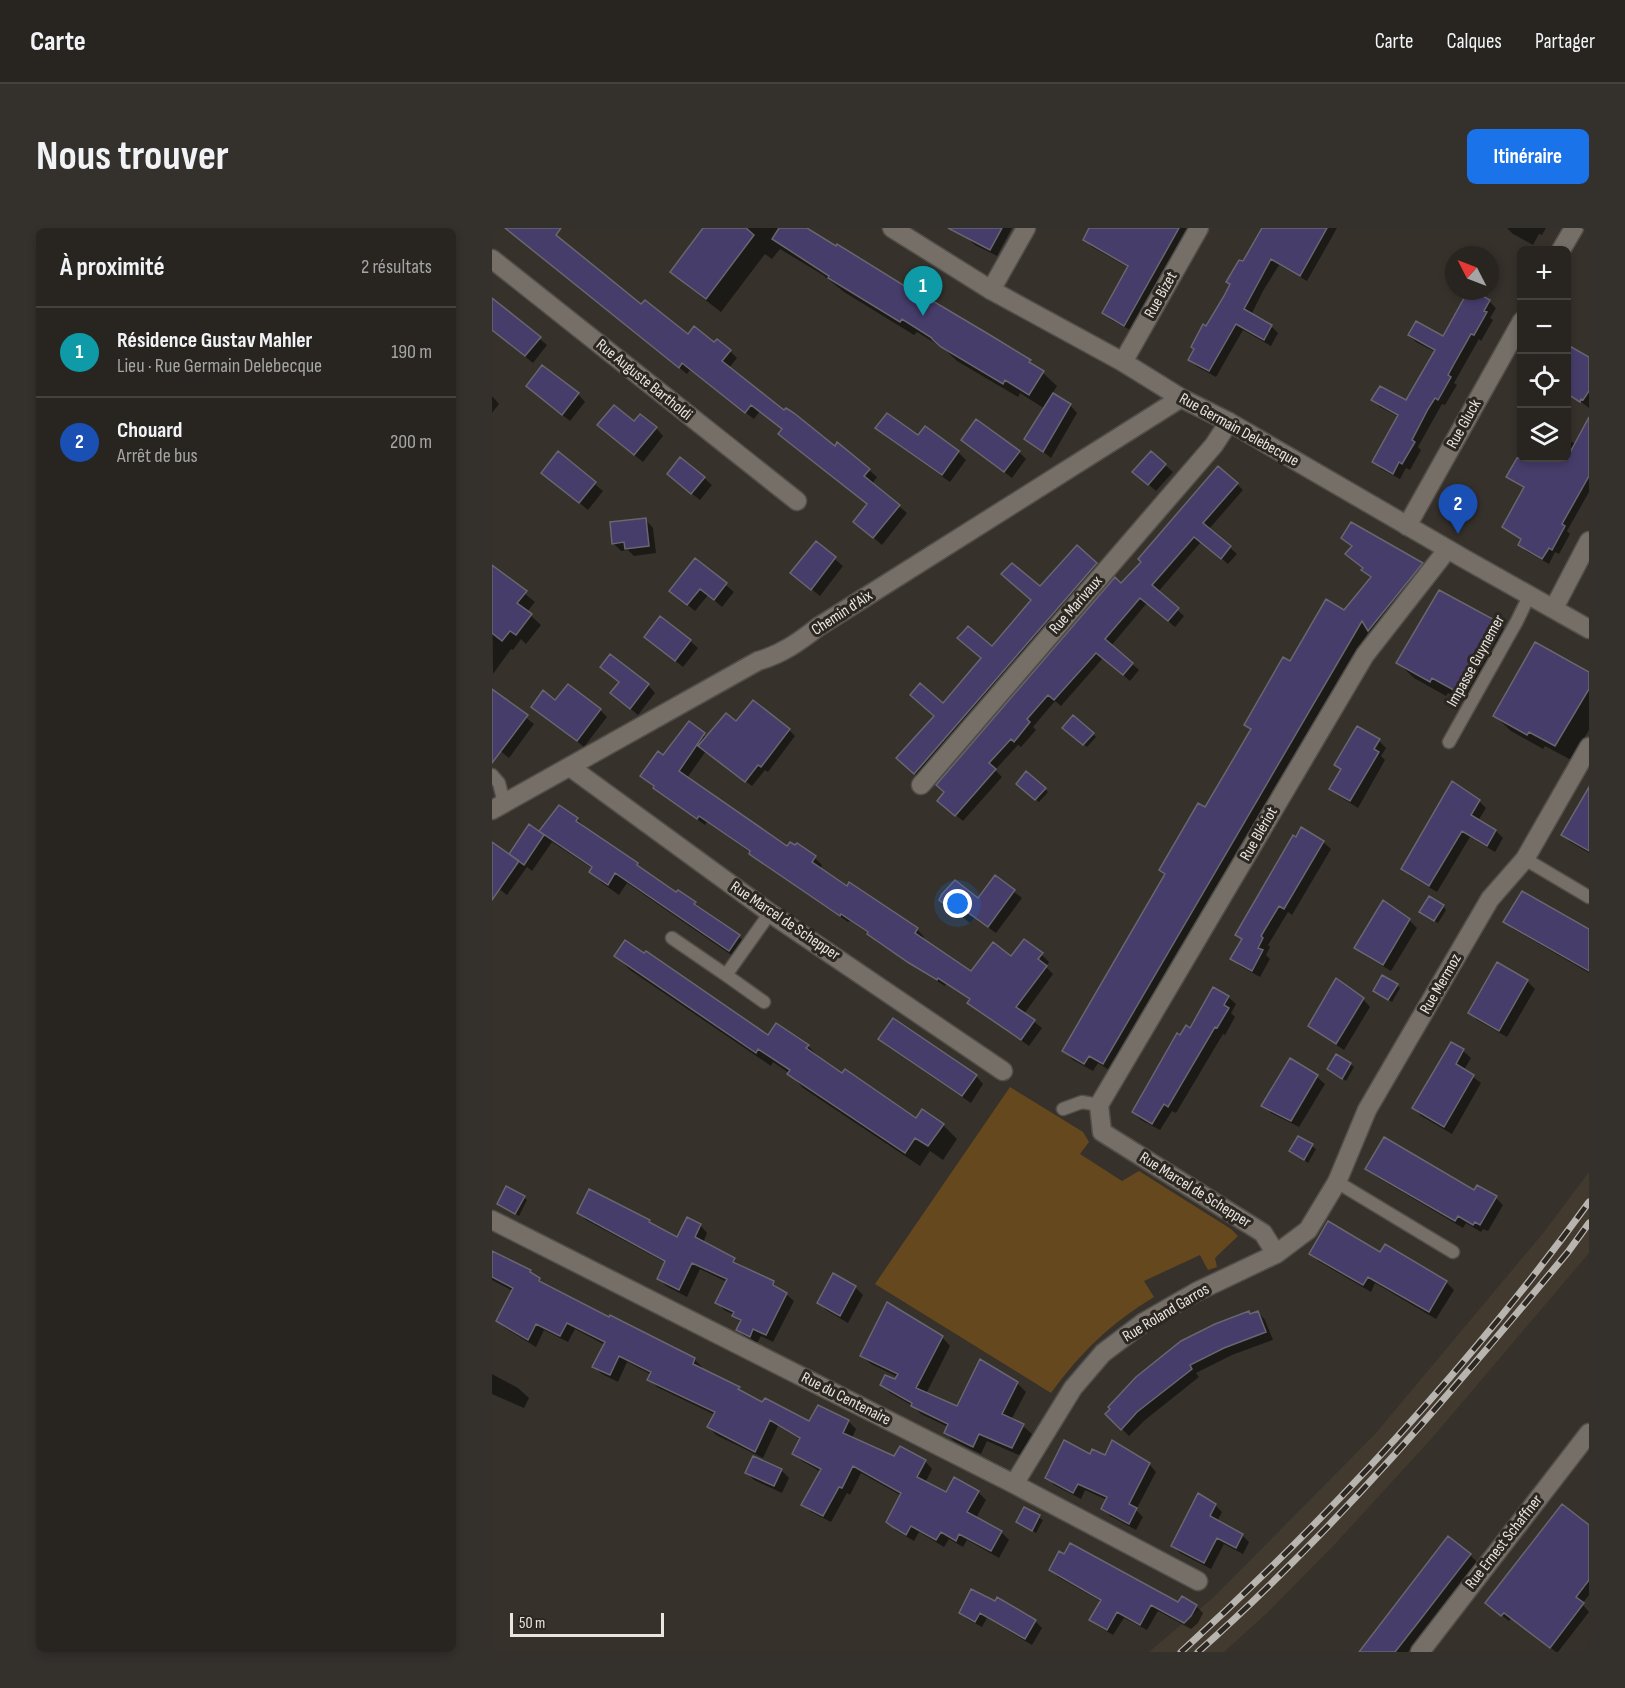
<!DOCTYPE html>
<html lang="fr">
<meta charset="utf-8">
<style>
body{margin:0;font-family:"Sofia Sans Condensed",sans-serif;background:#34312d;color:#f1f3f6}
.controls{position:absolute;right:18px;top:18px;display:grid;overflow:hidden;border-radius:9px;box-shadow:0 3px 9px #0003}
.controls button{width:54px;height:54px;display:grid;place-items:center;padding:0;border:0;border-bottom:2px solid #44423e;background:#282520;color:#f1f3f6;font:30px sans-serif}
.compass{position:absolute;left:953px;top:18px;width:54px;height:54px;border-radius:50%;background:#282520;box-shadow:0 3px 9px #0003;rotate:312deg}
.scale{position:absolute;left:18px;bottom:15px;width:154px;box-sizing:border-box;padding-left:6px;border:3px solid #e9e6e2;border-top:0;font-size:16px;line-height:21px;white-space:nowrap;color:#e9e6e2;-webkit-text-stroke:4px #2c2721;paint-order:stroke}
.you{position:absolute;left:466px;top:676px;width:21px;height:21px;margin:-15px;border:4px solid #fff;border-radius:50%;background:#1a73e8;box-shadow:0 0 0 9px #1a73e833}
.badge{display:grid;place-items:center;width:39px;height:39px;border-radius:50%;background:#1a73e8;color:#fff;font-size:20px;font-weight:700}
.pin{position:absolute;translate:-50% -50px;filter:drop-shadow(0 2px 3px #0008)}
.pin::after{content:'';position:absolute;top:32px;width:21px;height:18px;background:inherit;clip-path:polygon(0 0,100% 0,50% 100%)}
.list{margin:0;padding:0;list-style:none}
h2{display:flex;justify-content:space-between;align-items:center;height:78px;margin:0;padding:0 24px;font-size:26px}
h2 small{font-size:20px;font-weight:400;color:#a5a5a5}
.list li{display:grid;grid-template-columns:39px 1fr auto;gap:18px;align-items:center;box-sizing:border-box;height:90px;padding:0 24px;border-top:2px solid #44423e}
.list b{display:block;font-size:22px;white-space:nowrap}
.list p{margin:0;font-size:20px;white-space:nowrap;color:#a5a5a5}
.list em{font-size:20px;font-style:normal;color:#a5a5a5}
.icon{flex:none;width:33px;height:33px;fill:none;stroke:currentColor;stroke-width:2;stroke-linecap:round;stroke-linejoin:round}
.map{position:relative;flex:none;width:1097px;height:1424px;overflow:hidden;border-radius:9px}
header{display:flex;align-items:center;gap:36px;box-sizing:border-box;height:84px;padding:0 30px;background:#282520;border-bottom:2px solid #44423e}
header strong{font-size:28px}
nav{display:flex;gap:33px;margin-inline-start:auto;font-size:21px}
.intro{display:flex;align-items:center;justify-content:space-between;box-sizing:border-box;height:144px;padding:0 36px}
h1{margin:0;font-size:42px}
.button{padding:15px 27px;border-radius:9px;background:#1a73e8;color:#fff;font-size:21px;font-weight:700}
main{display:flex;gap:36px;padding:0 36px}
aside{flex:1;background:#282520;border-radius:9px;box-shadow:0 3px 9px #0003}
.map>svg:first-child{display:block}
.built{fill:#433a2f}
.green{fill:#65481d}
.shadow{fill:#0007}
.building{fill:#473d6b;stroke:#68666f;stroke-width:1.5}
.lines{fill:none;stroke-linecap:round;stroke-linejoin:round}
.service-casing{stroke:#524e49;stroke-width:15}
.minor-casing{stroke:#524e49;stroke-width:21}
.tertiary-casing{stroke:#524e49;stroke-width:21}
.service{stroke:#756f68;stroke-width:12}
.minor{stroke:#756f68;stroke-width:18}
.tertiary{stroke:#756f68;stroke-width:18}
.rail-casing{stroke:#b8b4b0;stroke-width:7}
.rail{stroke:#2c2721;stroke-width:4.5;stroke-dasharray:14;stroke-linecap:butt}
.labels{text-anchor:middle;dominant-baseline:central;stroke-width:6;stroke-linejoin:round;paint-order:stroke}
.street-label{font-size:16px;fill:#e9e6e2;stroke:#2c2721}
</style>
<header>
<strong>Carte</strong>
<nav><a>Carte</a><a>Calques</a><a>Partager</a></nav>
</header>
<div class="intro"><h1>Nous trouver</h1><a class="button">Itinéraire</a></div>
<main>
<aside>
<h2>À proximité<small>2 résultats</small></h2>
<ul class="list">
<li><span class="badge" style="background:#0f9aa8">1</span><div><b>Résidence Gustav Mahler</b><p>Lieu · Rue Germain Delebecque</p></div><em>190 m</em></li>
<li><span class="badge" style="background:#1a4fb4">2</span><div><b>Chouard</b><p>Arrêt de bus</p></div><em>200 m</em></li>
</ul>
</aside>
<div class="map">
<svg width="1097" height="1424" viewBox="0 0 1097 1424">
<rect width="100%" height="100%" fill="#36312b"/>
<!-- built -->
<path class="built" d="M1097,944V1025L940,1210L843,1316L774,1386L732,1424H657L722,1369L884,1205L1052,1004Z"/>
<!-- green -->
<path class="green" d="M518,859L591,904L597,914L588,926L630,953L647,943L739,1001L746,1008L723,1030L725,1039L716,1042L708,1027L652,1053L662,1069C619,1095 589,1124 559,1165L383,1056Z"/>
<!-- shadow -->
<path class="shadow" d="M12,0H52L150,78L196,108L238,123L245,130L237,140L293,184L377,242L385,249L380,256L415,285L390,317L363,294L376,277L295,213L288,206L291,202L267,184L262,191L198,142L195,146Z
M226,0H317L325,8L538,133L565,158L560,166L578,177L585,185L559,230L534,210L553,181L528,165L526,169L465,133L451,120L425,104L422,107L352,64L331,47L288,21L280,31L273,26L229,84L194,57L180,43Z
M464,0H520L505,28L483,17Z
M600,0H698L640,103L619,92L612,85L637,40L600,19L593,12Z
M771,0H845L815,53L787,37L771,63L759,87L779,98L786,105L779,118L751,102L724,149L704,138L698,131L739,57L736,54L751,35Z
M1015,0H1054L1050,7L1047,6L1041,17L1021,6Z
M978,63L997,73L1004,80L998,90L1001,92L989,113L987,111L962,155L965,157L953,177L950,176L926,219L929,222L918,242L914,240L908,251L889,241L882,234L907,189L888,179L881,172L915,175L943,124L924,114L917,107L952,110Z
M0,71L55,117L41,135L0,102Z
M1097,147V180L1084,170Z
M43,165L86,166L93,174L78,193Z
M0,168L7,176L0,185Z
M1097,193V264L1075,303L1078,306L1067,326L1063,324L1057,336L1034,323L1028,317L1030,313L1011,299L1025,278L1033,258L1050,230H1074V211L1084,216Z
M142,195L164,200L171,208L151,234L115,205Z
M385,200L426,209L466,224L474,232L458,254L393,208Z
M471,212L527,224L534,231L520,250Z
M66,225L111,263L96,282L51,245Z
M673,237L681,244L664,263L650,251Z
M212,250L220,257L208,272L185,254Z
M745,256L751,262L717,301L745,326L736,336L709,314L666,364L692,388L683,399L655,375L619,418L647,442L638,453L611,430L569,478L563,473L541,499L544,502L529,519L526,517L503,542L510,549L471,593L454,579L630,357Z
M154,292L161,300L164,325L142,328L136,322L129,323L121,315Z
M851,310L930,336L938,344L885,410L877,403L620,844L606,835L601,843L581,832L572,823L674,648L668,642L714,581L760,502L754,496L798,435L852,384L879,351L871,342L872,341L855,326L860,319Z
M324,315L351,338L328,368L308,352Z
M204,332L242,364L230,379L216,367L203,383L187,370Z
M603,334L608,339L427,550L406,530L541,372L548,360Z
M0,339L43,374L35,384L49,397L34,416L29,411L21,422L19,421L1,446Z
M948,364L1007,396L1023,412L983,480L956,465L954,468L922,450L906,435Z
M154,409L198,413L206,420L191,439Z
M1097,445V502L1079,532L1053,518L1051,521L1019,503L1003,488Z
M118,447L156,457L163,465L146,487L128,472V455Z
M0,463L42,496L17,530L0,516Z
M64,474L108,482L115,489L92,519L41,478Z
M244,495L297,502L303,508L276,544L273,542L260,558L214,523L195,550L296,620L323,630L330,637L328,641L425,701L432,709L430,712L479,745L519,731L550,727L557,734L554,739L561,746L532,786L550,800L537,818L485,782L477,775L479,773L454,756L453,758L427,742L385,714L377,706L358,693L356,694L266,633L259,625L215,594L213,597L171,567L150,548L172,529L197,496L215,510Z
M575,503L601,506L604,509L595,519Z
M887,513L894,520L889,528L893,532L866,580L847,568L839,561L850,543L844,537Z
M529,559L553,561L556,564L547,574Z
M987,573L994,580L986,593L1004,603L1011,610L1003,624L978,609L945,664L918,648L911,640Z
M67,579L85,591L96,602L145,636L156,647L184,666L203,675L213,686L247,709L258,719L248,733L135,655L127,667L110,655L99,644L101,641L60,614L40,643L35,639L15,667L6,660L0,668V617L25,634L37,599L53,609L49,603Z
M1097,582V625L1078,614L1071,606Z
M831,614L839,621L800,687L796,684L776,717L778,719L774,727L778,731L768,749L748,738L740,731L750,713L745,707Z
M503,649L530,670L504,705L483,690L478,695L449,672H486Z
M951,678L954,682L946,695L932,687Z
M917,692L925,700L899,743L872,727L864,720Z
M1013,694L1097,703V745L1021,701Z
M124,728L276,809L316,818L330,832L351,847L424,892L451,897L465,911L451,932L438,923L428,938L311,860L297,845L281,834L279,838L138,742Z
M1035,753L1043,761L1015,809L985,792L978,785Z
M905,757L908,760L900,774L886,766Z
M736,769L744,776L739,785L743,789L733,807L731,806L684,885L680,883L668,902L649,892L641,884L689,809Z
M871,771L878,779L852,822L826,805L818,798Z
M388,811L484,848L491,856L479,875L396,819Z
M959,816L971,823L979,830L972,842L989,855L960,906L929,888L922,880Z
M858,836L862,839L854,853L837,841Z
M825,849L833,856L807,899L779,885L771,877Z
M807,910L824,921L816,935L799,923Z
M875,941L982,964L1004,970L1011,977L996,1003L991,1001L989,1004L974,995L971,1000L883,948Z
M32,969L35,972L27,988L6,976Z
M87,985L157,993L163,999L186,1011L208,997L215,1005L211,1015L281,1055L302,1073L281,1114L269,1108L265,1115L253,1109L246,1102L249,1095L242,1087L232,1082L225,1074L235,1054L208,1041L195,1069L174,1058L166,1050L174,1035L94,992Z
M0,1025L38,1043L55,1059L203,1132L210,1139L209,1142L247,1160L253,1167L318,1195L326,1179L357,1194L364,1201L360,1210L403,1230L433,1233L440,1241L433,1255L455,1266L486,1264L494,1272L484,1290L509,1304L517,1312L507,1330L475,1312L471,1319L457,1311L452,1319L427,1304L422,1313L403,1302L396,1294L410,1268L369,1245L358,1267L355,1265L339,1294L319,1284L311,1276L329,1244L310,1233L302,1226L309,1212L286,1198L271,1230L224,1207L217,1199L223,1187L165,1159L157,1151L160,1147L135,1134L126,1154L110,1146L102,1139L113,1117L83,1101L76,1114L52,1102L44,1119L13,1100L6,1093L21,1063L0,1052Z
M819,1025L889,1026L954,1054L962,1062L944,1091L883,1055L879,1064L826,1033Z
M363,1059L371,1067L356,1095L334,1082L327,1075Z
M766,1084L773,1092L781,1112L740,1127L704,1145L707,1149L653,1192L637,1208L615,1186L759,1087Z
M450,1109L458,1118L434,1166L465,1180L489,1133L525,1155L534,1164L519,1192L531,1198L540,1206L529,1228L495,1213L489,1226L462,1213L453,1204L456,1199L429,1186L421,1178L398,1165L389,1156L404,1153L406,1149L379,1136L370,1128Z
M0,1146L26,1160L37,1170L32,1180L0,1166Z
M621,1214L657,1236L664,1244L644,1282L651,1289L644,1302L618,1288L611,1280L615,1272L593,1262L589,1271L562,1257L555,1249L599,1228L614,1229Z
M289,1242L297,1250L290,1265L262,1252L254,1244Z
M723,1277L730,1284L725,1294L750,1307L757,1314L751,1326L732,1316L719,1341L688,1325L681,1318Z
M532,1281L551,1292L544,1305L525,1293Z
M1097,1299V1367L1090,1376L1097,1384L1066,1424H1064L1019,1390L1017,1393L1002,1381Z
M978,1327L985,1334L916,1424H870Z
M559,1342L687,1376L704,1378L711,1385L706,1395L699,1401L666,1383L655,1402L632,1390L621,1407L606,1398L599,1392L610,1374L566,1349Z
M506,1371L543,1393L550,1400L540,1417L495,1390L490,1399L475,1391L469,1384L503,1375Z"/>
<!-- building -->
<path class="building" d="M13,0H69L64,7L149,76L153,72L196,106L202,98L222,114L225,111L239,122L230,133L292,182L294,180L302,185L343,218L345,214L378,241L372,248L408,277L381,310L361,294L375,276L286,206L290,201L259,177L253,185L190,135L187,140Z
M211,0H254L262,7L214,71L178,44Z
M287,0H315L344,18L345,16L440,75L441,73L498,107L539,132L537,134L552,143L537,167L513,152L511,156L449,119L440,111V110L410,91L408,94L336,50L337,48L280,11Z
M456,0H510L498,22Z
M597,0H687L632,98L610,85L636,38L591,12Z
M770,0H835L808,48L779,31L765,57L752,81L780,97L772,112L744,96L717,143L696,132L702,121L699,119L711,96L714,98L732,68L738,56L734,54L747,32L751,33Z
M976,63H982L998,72L992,83L995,84L982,107L979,106L962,136L956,147L959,149L946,172L943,170L936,181L920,212L923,214L910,236L907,234L901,246L880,234L906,187L879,172L888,158L914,172L943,122L916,107L924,93L951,108Z
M0,70L49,109L33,128L0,102Z
M1074,116L1097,129V163L1091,172L1089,171L1088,174L1074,165Z
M50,137L87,165L70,187L34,158Z
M561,165L579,176L551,224L532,211Z
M122,177L142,193L148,186L165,199L142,227L105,197Z
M395,185L426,207L433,198L467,223L450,247L383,200Z
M1097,189V248L1070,296L1073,298L1060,322L1057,320L1050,331L1026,317L1029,311L1010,299L1032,259L1014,249L1025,230H1075Z
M484,191L528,223L512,244L469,212Z
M66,223L104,254L87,275L49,245Z
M659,223L674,236L656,257L640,244Z
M188,229L213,249L199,266L175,246Z
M726,238L746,255L711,295L739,318L729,331L702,309L660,357L687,380L676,393L648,370L613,411L641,435L631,447L604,425L562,472L556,467L535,491L538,494L522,514L519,511L497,535L504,541L463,588L445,573L452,564L444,557L623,349L629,355L649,334L646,331Z
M154,290L157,318L133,321L132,314L120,316L118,294Z
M859,294L931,335L876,403L870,393L611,836L597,828L592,836L570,823L673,646L667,642L706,575L713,579L759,501L752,497L791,429L798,433L834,371L852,382L879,349L869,342L871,340L853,326L860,318L849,310Z
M324,313L344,329L319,362L298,345Z
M585,317L605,335L422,546L404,530L442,488L418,467L428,455L451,475L489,430L465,410L471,404L476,398L500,418L539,372L509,346L520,335L548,358Z
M203,330L235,355L222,372L208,361L195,377L177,363Z
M0,337L35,363L25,375L40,386L24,407L18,403L10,413L0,405Z
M947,362L1008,395L967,465L940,450L938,454L904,435Z
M168,388L199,412L183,433L152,409Z
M1043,414L1097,444V461L1063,518L1037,504L1035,507L1001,488Z
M118,426L157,456L138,481L118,465L127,454L108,439Z
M76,456L109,481L85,513L39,479L51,462L63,472Z
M0,461L36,487L0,535Z
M261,472L298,501L269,539L266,537L253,554L206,518L234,485L244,493Z
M581,487L602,505L591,517L570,500Z
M197,493L213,505L187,543L295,618L298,614L303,617L305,615L324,628L320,634L355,658L357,654L426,700L423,705L479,743L501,714L519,728L532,711L551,725L546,731L555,738L524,779L543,792L529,812L475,775L478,771L446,750L445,752L417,735L375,706L376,704L349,686L348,688L257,626L258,623L207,588L205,591L161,560L162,558L148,548L166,523L171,527Z
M865,498L888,511L882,521L887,524L858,573L837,561L849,541L842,537Z
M534,543L554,560L543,572L524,556Z
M960,553L988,572L979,587L1004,602L995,618L970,603L937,658L909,641Z
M1097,559V623L1069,607Z
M67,577L86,590L84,593L146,635L145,637L184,664L186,662L204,674L202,676L248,707L237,723L123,645L116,657L97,644L100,639L47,603Z
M37,596L52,607L32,637L17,626Z
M809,599L832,613L792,681L787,678L769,708L771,710L766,720L771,722L760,743L738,731L750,711L743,707L801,607L804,609Z
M0,614L27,633L0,672Z
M503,647L523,662L496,699L475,684L470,689L447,672L450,666L463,652L486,670Z
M1030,663L1097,701V743L1011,694Z
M937,668L952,677L942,693L927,684Z
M891,672L918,691L891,737L862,720Z
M133,712L152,725L154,723L276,807L284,795L317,817L314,820L350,845L353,841L424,890L430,881L452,896L436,918L423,910L413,925L295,846L298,842L266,821L264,825L122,728Z
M1005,734L1036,752L1007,803L976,785Z
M890,747L906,756L896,772L881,763Z
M844,750L872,770L844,816L816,798Z
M721,759L737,768L732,777L737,780L725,800L723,799L676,879L672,876L660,896L640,884L685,805L688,807L694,797L698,800Z
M401,790L485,847L470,868L386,811Z
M959,814L972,821L964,836L982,847L952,899L920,880Z
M844,826L859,835L850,851L835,841Z
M798,830L826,847L799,893L769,878Z
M806,908L821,916L812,932L797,923Z
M892,909L982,962L985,957L1005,968L988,997L983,994L981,997L966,988L963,993L873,941Z
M14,958L33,968L23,986L5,976Z
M97,961L158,992L157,994L185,1009L195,989L209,996L203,1009L243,1030L241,1034L282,1053L281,1057L295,1065L274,1107L261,1101L258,1109L244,1102L249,1092L240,1088L242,1084L223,1075L235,1051L200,1035L187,1062L165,1051L173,1033L85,985Z
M836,993L888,1024L893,1016L955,1053L937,1084L876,1049L871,1057L817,1026Z
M0,1023L39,1042L38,1044L48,1050L47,1053L117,1089L118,1087L203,1130L201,1136L248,1159L246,1161L270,1174L273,1170L317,1193L326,1177L357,1192L351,1205L402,1228L408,1218L434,1232L425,1249L454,1264L462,1249L487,1263L475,1284L510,1303L499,1323L467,1306L464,1313L449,1304L444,1312L419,1298L414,1307L401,1299L394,1294L409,1265L361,1238L350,1260L347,1259L331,1288L309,1277L329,1241L300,1226L308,1210L278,1192L263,1224L215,1199L223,1184L155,1152L159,1144L127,1128L118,1147L100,1139L113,1114L75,1095L68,1108L44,1096L36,1112L4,1093L21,1060L0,1049Z
M341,1045L364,1058L348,1088L325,1075Z
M395,1074L451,1108L424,1160L465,1178L488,1131L526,1154L510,1186L532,1196L520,1220L487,1206L481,1219L452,1205L456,1196L419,1178L420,1175L388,1157L393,1147L403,1151L406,1146L368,1128Z
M757,1083L758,1086L766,1083L774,1104L732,1120L698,1137L700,1141L645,1184L629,1202L613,1186L618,1181L616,1179L644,1149L689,1113L723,1096Z
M572,1212L598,1226L600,1221L613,1227L620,1212L658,1235L637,1276L645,1280L637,1296L609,1281L615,1269L586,1256L581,1265L553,1250Z
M261,1228L290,1241L282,1258L253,1245Z
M706,1265L724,1276L718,1288L751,1306L744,1320L725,1310L712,1335L679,1318Z
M1070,1276L1097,1297V1352L1084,1369L1092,1375L1058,1420L1012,1385L1009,1388L993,1375Z
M532,1279L548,1287L540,1303L524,1294Z
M956,1308L979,1326L928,1392L903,1424H867Z
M578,1315L686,1374L690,1368L705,1377L699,1388L692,1395L659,1377L648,1397L625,1384L615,1402L597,1392L609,1372L557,1342L567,1323L572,1326Z
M479,1361L503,1373L505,1369L544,1392L533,1411L488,1385L483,1394L467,1385Z"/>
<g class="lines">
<defs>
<path id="service" d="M957,514L1025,393L1038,366
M0,547L7,555L12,575
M1033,631L1097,669
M180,710L234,747L278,685
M234,747L272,774
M571,881L590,874L607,877
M845,954L961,1024"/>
<path id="minor" d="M1069,22L1082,0
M0,31L305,273
M499,62L534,0
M631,134L707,0
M915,298L1030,93
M1062,380L1097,313
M78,539L278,685L511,843
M429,557L722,217L737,194
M0,582L266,433C290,426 307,414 326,399L689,170
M0,992L522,1256L706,1353
M784,1026L771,1005L610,904L607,877L873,427L955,322
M522,1256L581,1160L611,1125L652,1094L704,1064L784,1026L816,1002L845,954L875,882L998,671L1033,631L1097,519
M928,1424L1097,1205"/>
<path id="tertiary" d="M400,0L499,62L631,134L689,170L737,194L971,330L1097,401"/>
</defs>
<!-- service casing -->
<use href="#service" class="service-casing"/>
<!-- minor casing -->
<use href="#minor" class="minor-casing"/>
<!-- tertiary casing -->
<use href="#tertiary" class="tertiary-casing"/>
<!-- service -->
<use href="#service" class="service"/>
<!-- minor -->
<use href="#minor" class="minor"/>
<!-- tertiary -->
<use href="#tertiary" class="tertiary"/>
<defs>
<path id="rail" d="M689,1424C839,1288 978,1138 1097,974
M706,1424C842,1303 960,1164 1076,1024L1097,995"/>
</defs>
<!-- rail casing -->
<use href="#rail" class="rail-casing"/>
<!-- rail -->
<use href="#rail" class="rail"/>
</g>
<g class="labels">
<!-- street labels -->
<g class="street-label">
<text transform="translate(669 67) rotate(-61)">Rue Bizet</text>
<text transform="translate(152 152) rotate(39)">Rue Auguste Bartholdi</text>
<text transform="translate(972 196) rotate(-61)">Rue Gluck</text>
<text transform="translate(747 202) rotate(29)">Rue Germain Delebecque</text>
<text transform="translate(584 377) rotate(-49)">Rue Marivaux</text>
<text transform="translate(350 385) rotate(-33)">Chemin d'Aix</text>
<text transform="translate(984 433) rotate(-61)">Impasse Guynemer</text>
<text transform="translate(767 606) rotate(-60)">Rue Blériot</text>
<text transform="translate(293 693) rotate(34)">Rue Marcel de Schepper</text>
<text transform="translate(949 756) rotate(-60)">Rue Mermoz</text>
<text transform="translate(703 962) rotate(32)">Rue Marcel de Schepper</text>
<text transform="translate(674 1085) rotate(-31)">Rue Roland Garros</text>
<text transform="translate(354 1171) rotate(27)">Rue du Centenaire</text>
<text transform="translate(1012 1314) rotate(-52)">Rue Ernest Schaffner</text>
</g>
</g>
</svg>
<div class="controls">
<button>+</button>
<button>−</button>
<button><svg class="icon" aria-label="locate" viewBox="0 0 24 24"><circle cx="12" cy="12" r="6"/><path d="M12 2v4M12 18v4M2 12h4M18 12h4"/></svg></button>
<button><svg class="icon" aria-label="layers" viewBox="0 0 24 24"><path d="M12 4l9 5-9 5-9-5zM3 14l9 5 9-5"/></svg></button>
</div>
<svg class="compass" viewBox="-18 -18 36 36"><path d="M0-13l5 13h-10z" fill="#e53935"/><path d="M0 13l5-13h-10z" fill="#a5a5a5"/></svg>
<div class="scale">50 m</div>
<div class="you"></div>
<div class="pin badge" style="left:431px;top:88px;background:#0f9aa8">1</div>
<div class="pin badge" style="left:966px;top:306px;background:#1a4fb4">2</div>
</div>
</main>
